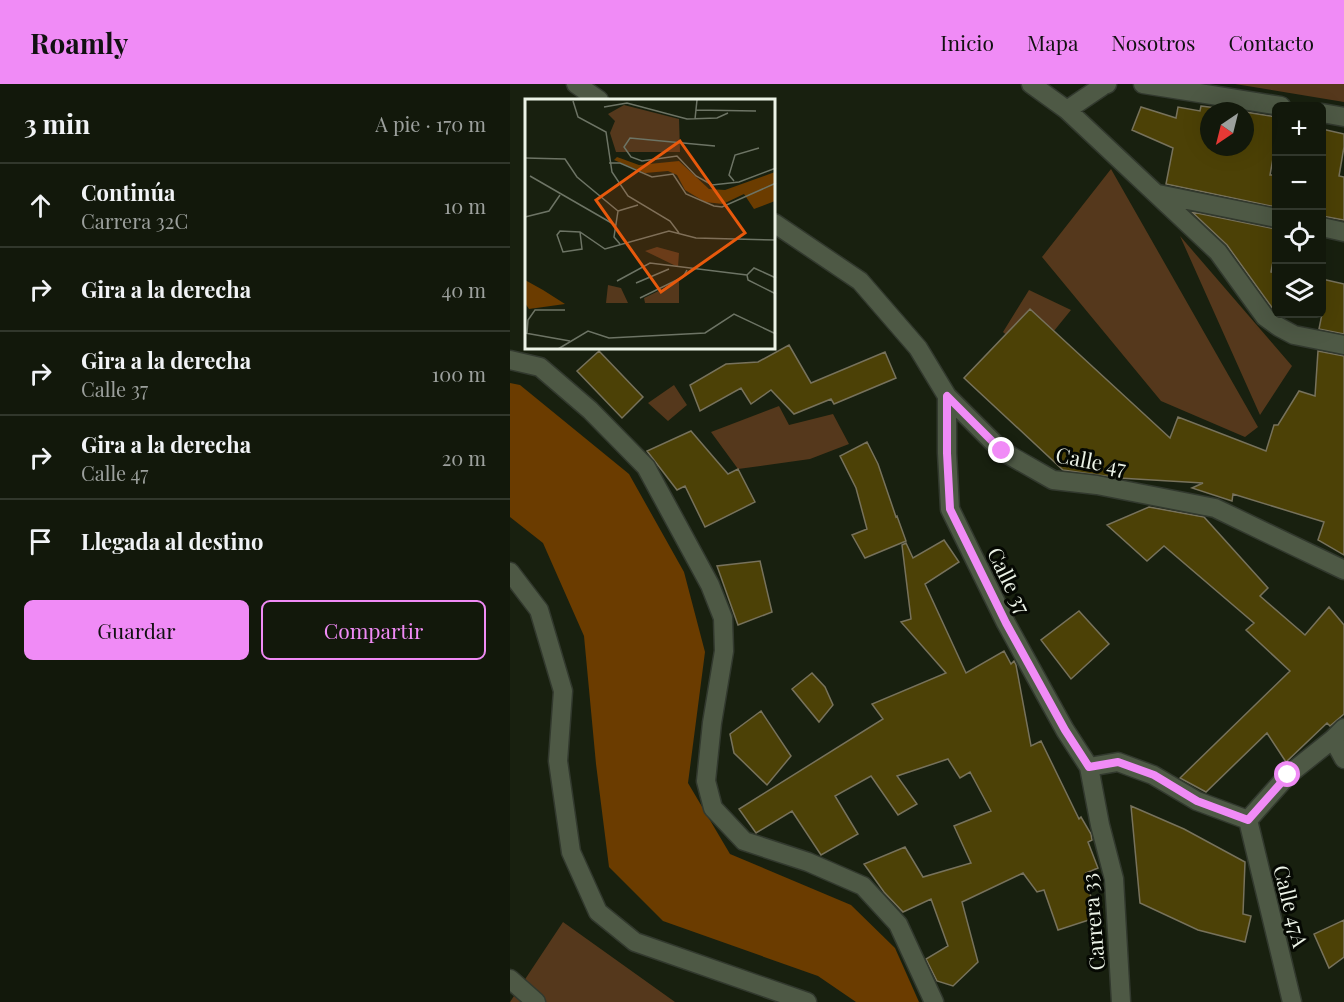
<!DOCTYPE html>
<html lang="es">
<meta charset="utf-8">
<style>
body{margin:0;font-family:"Playfair Display",serif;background:#1f2519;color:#f1f3f6}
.controls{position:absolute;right:18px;top:18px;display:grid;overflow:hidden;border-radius:9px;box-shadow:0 6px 24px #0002}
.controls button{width:54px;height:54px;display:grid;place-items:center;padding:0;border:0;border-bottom:2px solid #31372c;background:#12180b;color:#f1f3f6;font:30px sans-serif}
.compass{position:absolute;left:690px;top:18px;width:54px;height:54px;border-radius:50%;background:#12180b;box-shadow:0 6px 24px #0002;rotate:215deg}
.stop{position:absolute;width:18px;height:18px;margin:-14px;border:4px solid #f08bf6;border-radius:50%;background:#fff}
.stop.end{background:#f08bf6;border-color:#fff;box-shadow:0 2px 6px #0008}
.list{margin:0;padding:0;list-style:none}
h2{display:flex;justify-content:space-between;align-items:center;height:78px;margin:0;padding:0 24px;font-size:26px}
h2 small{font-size:20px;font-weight:400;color:#9ca09d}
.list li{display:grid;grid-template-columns:39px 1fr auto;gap:18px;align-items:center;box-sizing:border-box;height:84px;padding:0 24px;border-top:2px solid #31372c}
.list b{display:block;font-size:22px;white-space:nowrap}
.list p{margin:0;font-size:20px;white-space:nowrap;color:#9ca09d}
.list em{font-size:20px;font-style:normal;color:#9ca09d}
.actions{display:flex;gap:12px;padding:18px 24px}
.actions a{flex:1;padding:14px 0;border:2px solid #f08bf6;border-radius:9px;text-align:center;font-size:21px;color:#f08bf6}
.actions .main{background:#f08bf6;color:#111}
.icon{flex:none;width:33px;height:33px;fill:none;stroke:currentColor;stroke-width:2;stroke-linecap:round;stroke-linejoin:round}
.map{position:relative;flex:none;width:834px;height:918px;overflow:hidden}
header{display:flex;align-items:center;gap:36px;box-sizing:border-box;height:84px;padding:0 30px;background:#f08bf6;color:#111}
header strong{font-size:28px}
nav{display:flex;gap:33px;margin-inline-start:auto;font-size:21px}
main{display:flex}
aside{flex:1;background:#12180b}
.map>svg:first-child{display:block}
.green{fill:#55381c}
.forest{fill:#6b3c00}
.building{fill:#4c4106;stroke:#77725c;stroke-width:1.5}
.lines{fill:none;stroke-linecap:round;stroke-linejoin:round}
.street-casing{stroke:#32392e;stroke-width:21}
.street{stroke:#4e5945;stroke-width:18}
.route{stroke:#f08bf6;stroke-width:8}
.labels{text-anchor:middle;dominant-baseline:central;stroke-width:6;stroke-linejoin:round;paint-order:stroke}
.street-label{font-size:21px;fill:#ecf3e7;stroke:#060903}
.inset-road{fill:none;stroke:#6d7465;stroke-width:1.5}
.view{fill:#e8590c;fill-opacity:0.15;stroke:#e8590c;stroke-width:3}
.inset-edge{fill:none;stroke:#ecf3e7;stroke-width:3}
</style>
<header>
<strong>Roamly</strong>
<nav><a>Inicio</a><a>Mapa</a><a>Nosotros</a><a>Contacto</a></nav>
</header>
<main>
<aside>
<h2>3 min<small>A pie · 170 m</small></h2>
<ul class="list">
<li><svg class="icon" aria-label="ahead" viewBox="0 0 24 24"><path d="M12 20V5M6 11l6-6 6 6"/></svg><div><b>Continúa</b><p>Carrera 32C</p></div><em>10 m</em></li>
<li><svg class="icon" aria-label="right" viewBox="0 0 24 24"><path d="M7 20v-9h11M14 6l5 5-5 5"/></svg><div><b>Gira a la derecha</b></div><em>40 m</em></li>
<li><svg class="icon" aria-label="right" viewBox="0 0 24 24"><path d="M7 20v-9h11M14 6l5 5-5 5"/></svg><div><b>Gira a la derecha</b><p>Calle 37</p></div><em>100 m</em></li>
<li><svg class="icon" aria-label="right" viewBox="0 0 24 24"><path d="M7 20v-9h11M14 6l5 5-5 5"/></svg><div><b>Gira a la derecha</b><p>Calle 47</p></div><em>20 m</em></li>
<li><svg class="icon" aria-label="arrive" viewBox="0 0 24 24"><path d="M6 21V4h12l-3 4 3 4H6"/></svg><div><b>Llegada al destino</b></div></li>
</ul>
<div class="actions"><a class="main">Guardar</a><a>Compartir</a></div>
</aside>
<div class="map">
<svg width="834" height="918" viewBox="0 0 834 918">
<rect width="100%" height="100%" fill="#18200f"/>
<!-- green -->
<path class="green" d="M725,0H834V18Z
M601,85L748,343L735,353L651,317L532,173Z
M670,152L782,282L750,331Z
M519,206L561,226L522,274L493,248Z
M164,301L177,321L158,337L138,319Z
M269,322L279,341L323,330L339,360L300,375L228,385L201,348Z
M53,838L165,918H0Z"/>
<!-- forest -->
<path class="forest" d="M0,299L10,301L119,390L174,488L195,568L178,699L220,770L341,821L385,864L409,918H346L308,892L153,837L99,783L86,680L74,552L33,459L0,433Z"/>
<!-- building -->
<path class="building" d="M691,22L731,27H699V63H735V28L766,33V58L760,91H766V123L656,100L663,64L622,46L631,23L666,34L668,23L690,27Z
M812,45L834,50V63L829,92L834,93V136L812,132Z
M682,128L766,145V162L761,188L766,189V227L763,225L717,161Z
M812,195L834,200V250L809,245L812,230Z
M520,225L660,354L668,333L756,367L764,341H768L789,307L805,312L808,267L834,272V471L808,456L814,438L723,410L722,417L682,404L693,399L609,394L553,386L454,294Z
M279,261L301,299L375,268L386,294L324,320L321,315L284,330L261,306L241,320L231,304L190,327L180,301L216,280L248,278Z
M89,267L133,313L112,334L67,287Z
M181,347L218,390L228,385L245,418L195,443L175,402L167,406L137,367Z
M357,358L368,380L386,433L387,432L396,457L355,474L342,451L357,445L346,404L330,372Z
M639,423L694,433L758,504L750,512L795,551L819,523L834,541V630L820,642L817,639L776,678L757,649L696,708L670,694L780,587L736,546L744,539L654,462L637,477L597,441Z
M434,456L449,478L415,500L456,589L494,567L501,580L504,577L506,581L521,662L531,657L569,735L571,733L581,750L582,756L578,758L588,784L576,789L585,834L548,846L534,806L527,808L513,789L452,818L468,878L443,902L427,897L416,875L438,862L421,815L393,828L374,808L354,780L395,763L413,793L461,779L444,742L481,727L460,688L450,694L438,675L387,692L407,720L388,731L361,692L325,712L348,750L311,771L282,727L246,749L229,725L373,635L362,620L436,589L391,538L401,535L392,461L396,459L403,474Z
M250,477L262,528L228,541L207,482Z
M569,527L599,560L561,595L531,556Z
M302,589L315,603L323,621L309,638L282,605Z
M251,627L281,672L257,701L224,669L220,650Z
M621,722L674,745L735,778L733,830L741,832L735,858L688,846L630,819Z
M834,836V873L819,884L804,850Z"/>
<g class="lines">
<defs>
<path id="street" d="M66,0L89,16
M521,0L557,26L708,168L755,233L769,243L784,251L834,261
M633,0L771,22
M557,26L594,1L597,0
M812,29L834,33
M648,110L766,134
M264,139L350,197L408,264L437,312L492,367L543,396L587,401L705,424L834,486
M812,143L834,148
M0,276L30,283L80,326L136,383L200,501L213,534L214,567L202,639L196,697L203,724L234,757L298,778L353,802L388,840L424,918
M437,312V369L440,425L496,539L555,646L579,683L590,741L604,795L611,918
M0,488L29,526L53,607L48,677L61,768L88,828L125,858L297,918
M823,655L834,675
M579,683L608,678L643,691L687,717L738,736
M738,736L782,918
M738,736L778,691L823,655L834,644
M0,895L26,918"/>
</defs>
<!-- street casing -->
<use href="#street" class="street-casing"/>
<!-- street -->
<use href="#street" class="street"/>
</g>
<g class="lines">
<!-- route -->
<path class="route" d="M492,367L437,312V369L440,425L496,539L555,646L579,683L608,678L644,691L687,717L738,736L778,691"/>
</g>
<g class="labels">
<!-- street labels -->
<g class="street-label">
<text transform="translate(581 376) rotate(11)">Calle 47</text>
<text transform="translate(500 496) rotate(64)">Calle 37</text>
<text transform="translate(782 822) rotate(76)">Calle 47A</text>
<text transform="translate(582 838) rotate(-95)">Carrera 33</text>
</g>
</g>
<!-- overview -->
<g transform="translate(15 15)">
<rect width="250" height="250" fill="#18200f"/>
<path d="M99,6L154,20L155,53H91L85,34L90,22L83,15ZM132,148L154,154L153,168L120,152ZM154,182V204H120L119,199ZM83,186L96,189L103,204H81Z" fill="#55381c"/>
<path d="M92,58L114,66L154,62L184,90L200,91L250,73V102L229,110L219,95L198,105L180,103L160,91L152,76L143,72L120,74L89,61ZM0,181L18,191L40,205L4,210L0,204Z" fill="#6b3c00"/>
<path class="inset-road" d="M48,2L53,18L81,33L87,73L103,97L145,122L154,134M79,8L102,4L162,20L192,19L203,14M171,11L231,12M170,20L172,1M190,47L105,39L99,48L106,58L117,62L152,57L171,77L187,86L214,83L251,69M0,59L40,60L52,78L93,112M84,64H95L127,78L148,75L161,95L189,107L197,108L251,84M5,77L90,126M209,82L204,76L210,56L234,49M93,112L89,138L95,145M93,112L113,106M0,118L24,112L35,96M55,133L57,150L38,153L32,136L35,132L55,133L80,150L144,132L171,139L251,141M222,176L223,181L251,195M222,176L229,169L251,179M92,182L125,164L222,176M111,184L144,170M115,199L158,178L162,171M0,234L45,242M2,234L3,221L10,211H40M33,250L63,232L84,239L180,234L209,215L251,235"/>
<path class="view" d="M155,42L220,134L136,193L71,101Z"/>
<rect width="250" height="250" class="inset-edge"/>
</g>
</svg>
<div class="controls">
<button>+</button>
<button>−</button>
<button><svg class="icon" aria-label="locate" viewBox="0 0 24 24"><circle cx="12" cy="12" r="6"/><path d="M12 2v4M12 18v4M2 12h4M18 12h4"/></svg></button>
<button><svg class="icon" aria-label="layers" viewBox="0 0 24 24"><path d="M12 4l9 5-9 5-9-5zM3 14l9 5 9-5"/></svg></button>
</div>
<svg class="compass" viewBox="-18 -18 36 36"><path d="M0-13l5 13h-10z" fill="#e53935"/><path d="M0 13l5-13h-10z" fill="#9ca09d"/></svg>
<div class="stop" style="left:778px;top:691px"></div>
<div class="stop end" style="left:492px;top:367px"></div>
</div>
</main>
